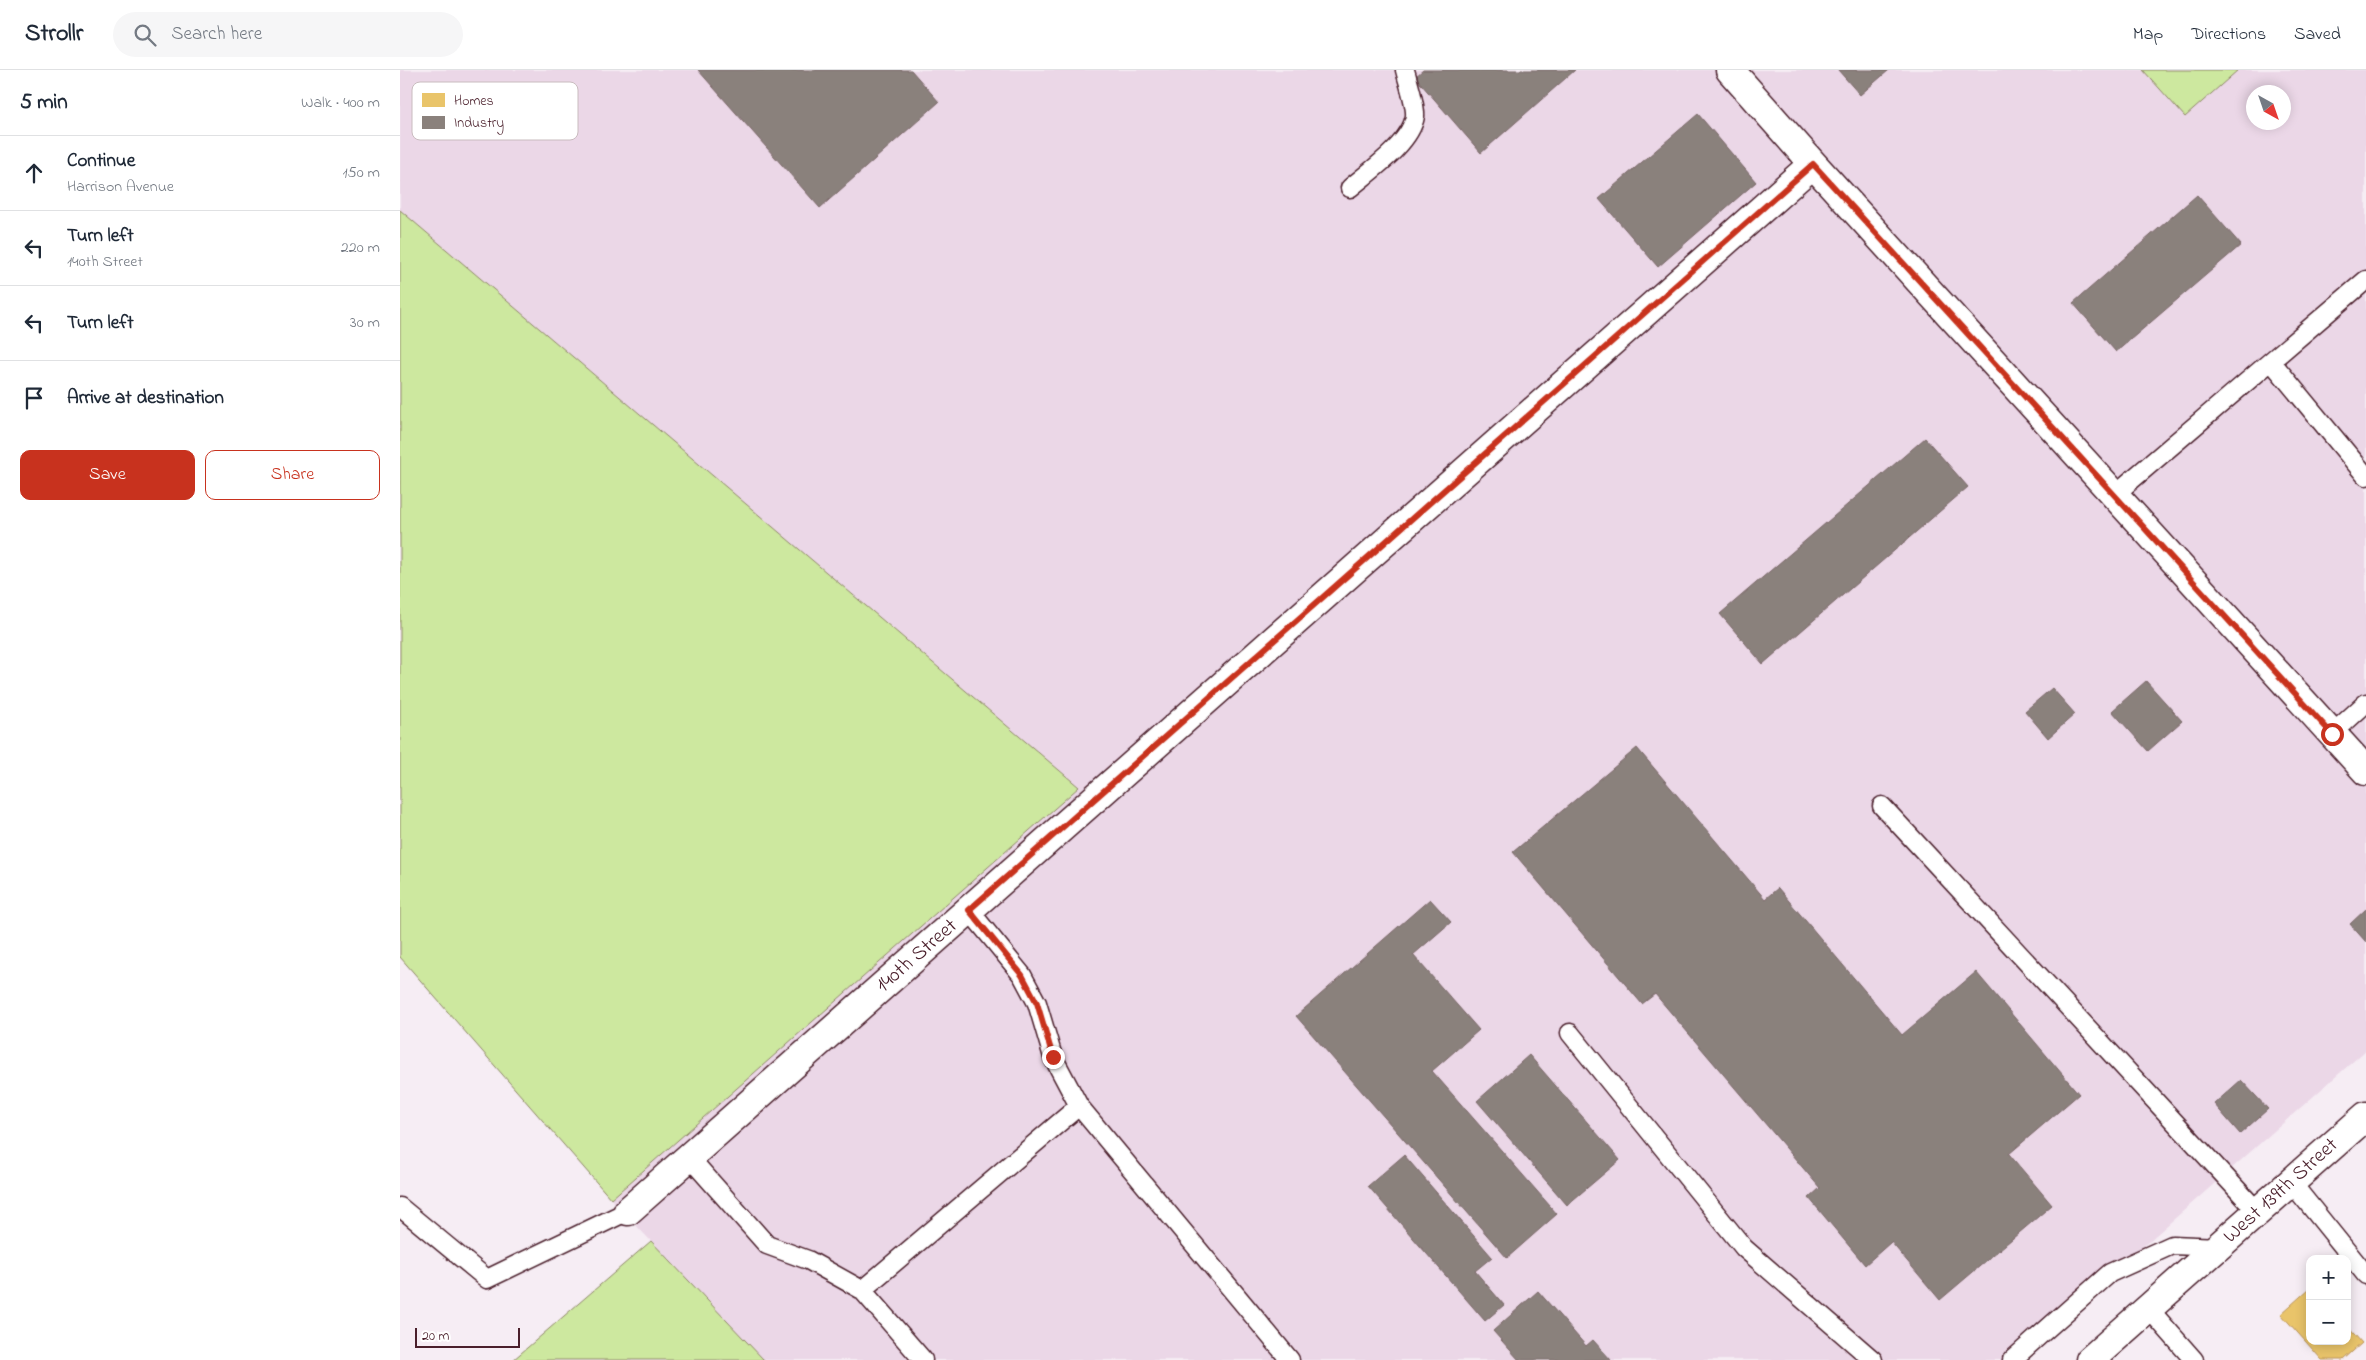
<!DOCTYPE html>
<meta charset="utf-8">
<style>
body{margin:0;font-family:"Indie Flower",sans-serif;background:#f6f6f7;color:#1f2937}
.controls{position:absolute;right:15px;bottom:15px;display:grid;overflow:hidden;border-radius:10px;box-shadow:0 2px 12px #0003}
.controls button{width:45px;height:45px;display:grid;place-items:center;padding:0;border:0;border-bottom:1px solid #e0e1e3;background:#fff;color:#1f2937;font:25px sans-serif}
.compass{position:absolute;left:1846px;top:15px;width:45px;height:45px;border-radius:50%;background:#fff;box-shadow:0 2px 12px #0003;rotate:140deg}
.scale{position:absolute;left:15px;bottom:12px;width:105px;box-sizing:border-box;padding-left:5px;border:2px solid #4a1f2b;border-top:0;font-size:14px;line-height:18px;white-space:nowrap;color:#4a1f2b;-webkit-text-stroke:4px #fff;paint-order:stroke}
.stop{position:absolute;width:15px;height:15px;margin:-11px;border:4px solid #c8321e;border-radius:50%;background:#fff}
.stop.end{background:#c8321e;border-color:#fff;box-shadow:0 1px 5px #0008}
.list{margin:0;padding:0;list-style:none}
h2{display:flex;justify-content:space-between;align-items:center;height:65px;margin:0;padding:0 20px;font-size:21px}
h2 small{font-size:16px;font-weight:400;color:#747a83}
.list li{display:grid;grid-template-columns:32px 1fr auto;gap:15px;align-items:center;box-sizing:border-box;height:75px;padding:0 20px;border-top:1px solid #e0e1e3}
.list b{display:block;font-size:19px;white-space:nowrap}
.list p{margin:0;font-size:16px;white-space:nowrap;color:#747a83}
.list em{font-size:16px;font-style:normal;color:#747a83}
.actions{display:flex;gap:10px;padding:15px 20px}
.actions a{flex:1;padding:11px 0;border:1px solid #c8321e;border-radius:10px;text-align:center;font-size:18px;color:#c8321e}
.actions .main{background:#c8321e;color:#fff}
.icon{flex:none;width:28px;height:28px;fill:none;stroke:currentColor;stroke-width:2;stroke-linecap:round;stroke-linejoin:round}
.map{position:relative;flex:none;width:1966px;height:1290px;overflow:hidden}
header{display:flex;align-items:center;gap:30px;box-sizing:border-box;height:70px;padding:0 25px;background:#fff;border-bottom:1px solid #e0e1e3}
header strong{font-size:24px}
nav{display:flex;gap:28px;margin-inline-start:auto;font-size:18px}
.search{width:350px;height:45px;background:#f6f6f7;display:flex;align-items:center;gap:12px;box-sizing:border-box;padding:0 18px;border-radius:28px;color:#747a83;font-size:19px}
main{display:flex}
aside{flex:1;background:#fff}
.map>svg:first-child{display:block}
.built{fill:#ebd7e7;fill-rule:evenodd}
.green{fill:#cde89f;stroke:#8c8465}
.homes{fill:#e9c46a;stroke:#b99257}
.industry{fill:#8a817c;stroke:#776464}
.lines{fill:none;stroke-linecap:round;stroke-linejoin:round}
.service-casing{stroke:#4a1f2b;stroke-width:21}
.minor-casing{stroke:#4a1f2b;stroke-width:31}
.service{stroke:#fff;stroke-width:18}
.minor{stroke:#fff;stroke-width:28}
.route{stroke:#c8321e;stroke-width:6}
.labels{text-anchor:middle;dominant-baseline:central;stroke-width:5;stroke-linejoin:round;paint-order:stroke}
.street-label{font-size:21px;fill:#4a1f2b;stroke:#fff}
.key{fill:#fff;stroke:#c9bcbf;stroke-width:1}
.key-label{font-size:14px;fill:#4a1f2b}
</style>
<header>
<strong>Strollr</strong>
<div class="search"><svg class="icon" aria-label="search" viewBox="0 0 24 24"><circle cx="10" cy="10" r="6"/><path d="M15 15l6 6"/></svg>Search here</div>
<nav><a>Map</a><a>Directions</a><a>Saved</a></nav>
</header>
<main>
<aside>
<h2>5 min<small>Walk · 400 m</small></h2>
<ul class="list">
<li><svg class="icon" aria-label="ahead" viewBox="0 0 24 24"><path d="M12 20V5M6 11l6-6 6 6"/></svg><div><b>Continue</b><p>Harrison Avenue</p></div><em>150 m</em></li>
<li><svg class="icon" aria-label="left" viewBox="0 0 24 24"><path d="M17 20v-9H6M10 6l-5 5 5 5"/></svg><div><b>Turn left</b><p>140th Street</p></div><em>220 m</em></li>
<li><svg class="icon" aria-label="left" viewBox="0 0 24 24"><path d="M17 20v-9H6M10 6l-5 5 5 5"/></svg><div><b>Turn left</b></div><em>30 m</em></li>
<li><svg class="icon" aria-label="arrive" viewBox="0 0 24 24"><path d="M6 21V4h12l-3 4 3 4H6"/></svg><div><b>Arrive at destination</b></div></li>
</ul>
<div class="actions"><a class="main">Save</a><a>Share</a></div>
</aside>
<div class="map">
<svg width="1966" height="1290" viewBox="0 0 1966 1290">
<rect width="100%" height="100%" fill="#f6edf4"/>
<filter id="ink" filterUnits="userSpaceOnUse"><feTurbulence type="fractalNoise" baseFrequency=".02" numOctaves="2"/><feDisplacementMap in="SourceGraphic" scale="10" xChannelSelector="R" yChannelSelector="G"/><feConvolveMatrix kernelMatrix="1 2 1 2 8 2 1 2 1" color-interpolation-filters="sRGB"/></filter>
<g filter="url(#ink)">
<!-- built -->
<path class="built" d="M0,0H1743L1785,46L1838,0H1966V980L1614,1290H364L211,1129L679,717L0,140ZM1854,22H1884V52H1854Z"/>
<!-- green -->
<path class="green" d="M1743,0H1838L1785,47Z
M0,140L679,717L211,1129L0,887Z
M251,1171L364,1290H113Z"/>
<!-- homes -->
<path class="homes" d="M1910,1218V1271H1947V1256L1962,1273L1943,1290H1922L1881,1244Z"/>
<!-- industry -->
<path class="industry" d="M298,0H511L539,32L420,138Z
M1023,0H1175L1081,83L1015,7Z
M1438,0H1489L1460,25Z
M1298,44L1356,112L1258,197L1199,129Z
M1797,125L1841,175L1716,282L1673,233Z
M1525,368L1568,417L1363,594L1320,544Z
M1746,611L1782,651L1748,681L1712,641Z
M1652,618L1675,644L1648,668L1625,641Z
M1237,678L1365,829L1378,818L1502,965L1576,902L1679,1024L1609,1084L1652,1135L1540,1230L1491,1172L1465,1195L1409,1128L1420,1118L1255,924L1242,934L1113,782Z
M1030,829L1051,852L1013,885L1079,960L1032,1001L1157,1144L1107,1188L896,946Z
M1966,839V872L1950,854Z
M1129,985L1220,1090L1167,1135L1077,1031Z
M1841,1010L1868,1039L1840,1064L1814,1034Z
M1004,1085L1092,1187L1075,1201L1104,1235L1085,1251L968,1116Z
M1138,1221L1186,1276L1193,1270L1211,1290H1119L1093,1261Z"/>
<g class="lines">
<defs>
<path id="service" d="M950,118C970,101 1011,73 1015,46C1016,35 1008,12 1005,0
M1871,291L1966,406
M1714,425L1966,210
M1932,664L1966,633
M1482,736L1858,1142
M569,840L622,905L637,933L653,987L679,1036L890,1290
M1170,963L1344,1178L1473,1290
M289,1087L367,1175L408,1190L462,1220L523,1290
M1891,1112L1966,1205
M0,1137L87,1209L228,1141
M462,1220L679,1036
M1749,1239L1794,1290
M1612,1290L1710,1203L1772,1175L1819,1177"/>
<path id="minor" d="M1330,0L1413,94L1966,701
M228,1141L1413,94
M1690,1290L1966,1046"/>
</defs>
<!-- service casing -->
<use href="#service" class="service-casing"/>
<!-- minor casing -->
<use href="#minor" class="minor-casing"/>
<!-- service -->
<use href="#service" class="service"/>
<!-- minor -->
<use href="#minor" class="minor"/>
</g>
</g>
<g class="lines" filter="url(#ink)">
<!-- route -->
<path class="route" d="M653,987L637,933L622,905L569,840L1413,94L1932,664"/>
</g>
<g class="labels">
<!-- street labels -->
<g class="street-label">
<text transform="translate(517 886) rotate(-41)">140th Street</text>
<text transform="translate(1881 1121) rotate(-42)">West 139th Street</text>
</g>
</g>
<!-- legend -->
<rect x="12" y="12" width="166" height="58" rx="8" class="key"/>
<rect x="22" y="23" width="23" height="14" fill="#e9c46a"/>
<rect x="22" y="46" width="23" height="13" fill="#8a817c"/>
<g class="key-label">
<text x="54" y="35">Homes</text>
<text x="54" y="57">Industry</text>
</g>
</svg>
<div class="controls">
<button>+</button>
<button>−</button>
</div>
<svg class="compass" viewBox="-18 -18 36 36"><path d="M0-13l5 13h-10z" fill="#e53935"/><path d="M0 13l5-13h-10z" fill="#747a83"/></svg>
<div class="scale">20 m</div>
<div class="stop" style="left:1932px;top:664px"></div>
<div class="stop end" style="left:653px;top:987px"></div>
</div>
</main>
